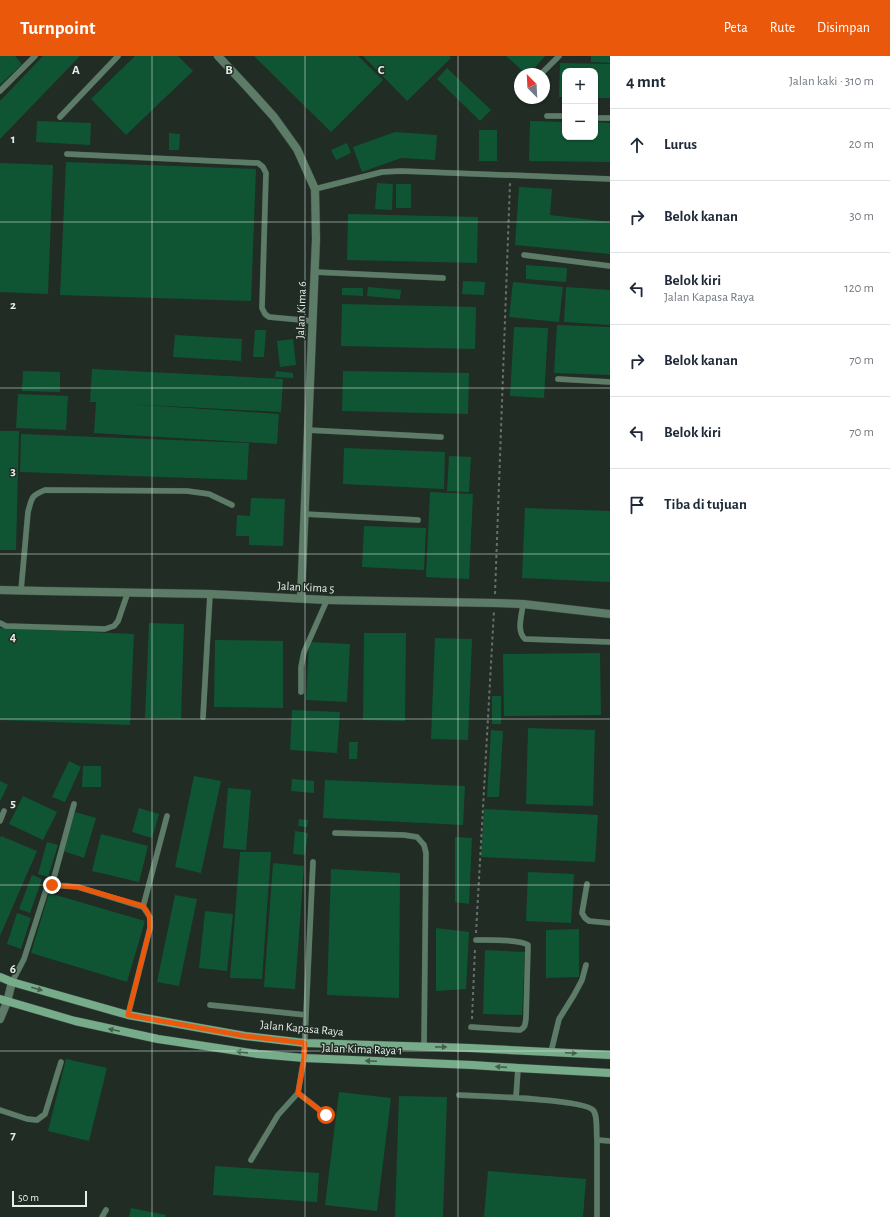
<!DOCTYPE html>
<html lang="id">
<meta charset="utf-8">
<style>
body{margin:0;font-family:"Alegreya Sans",sans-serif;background:#f6f6f7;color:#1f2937}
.controls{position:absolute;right:12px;top:12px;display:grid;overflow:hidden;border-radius:8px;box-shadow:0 1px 3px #0004}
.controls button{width:36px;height:36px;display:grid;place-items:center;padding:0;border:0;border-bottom:1px solid #e0e1e3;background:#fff;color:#1f2937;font:20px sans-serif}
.compass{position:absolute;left:514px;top:12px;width:36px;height:36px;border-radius:50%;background:#fff;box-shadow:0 1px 3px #0004;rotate:336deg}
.scale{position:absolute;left:12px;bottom:10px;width:75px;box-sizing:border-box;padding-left:4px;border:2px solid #e7eee9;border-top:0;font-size:11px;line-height:14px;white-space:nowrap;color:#e7eee9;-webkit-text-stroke:3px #212c25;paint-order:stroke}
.stop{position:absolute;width:12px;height:12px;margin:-9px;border:3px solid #ea580c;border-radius:50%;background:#fff}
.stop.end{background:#ea580c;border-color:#fff;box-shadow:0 1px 4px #0008}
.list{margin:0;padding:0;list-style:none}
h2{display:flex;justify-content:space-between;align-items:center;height:52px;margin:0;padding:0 16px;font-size:17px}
h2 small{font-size:13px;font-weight:400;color:#747a83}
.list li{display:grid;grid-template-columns:26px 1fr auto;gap:12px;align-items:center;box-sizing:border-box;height:72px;padding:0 16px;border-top:1px solid #e0e1e3}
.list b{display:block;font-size:15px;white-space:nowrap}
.list p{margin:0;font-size:13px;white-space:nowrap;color:#747a83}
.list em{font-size:13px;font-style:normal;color:#747a83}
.icon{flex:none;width:22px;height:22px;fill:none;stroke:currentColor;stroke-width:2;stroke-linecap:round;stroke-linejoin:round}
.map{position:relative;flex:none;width:610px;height:1161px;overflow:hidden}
header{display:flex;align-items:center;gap:24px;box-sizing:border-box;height:56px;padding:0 20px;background:#ea580c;color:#fff}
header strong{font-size:19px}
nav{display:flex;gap:22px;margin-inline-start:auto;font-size:14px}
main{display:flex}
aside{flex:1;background:#fff}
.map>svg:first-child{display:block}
.building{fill:#0f5533}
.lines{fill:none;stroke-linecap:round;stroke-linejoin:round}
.lane-casing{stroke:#3d4740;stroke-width:6}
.street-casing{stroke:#3d4740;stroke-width:9}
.secondary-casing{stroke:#3d4740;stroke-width:9}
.path{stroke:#67706a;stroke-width:2;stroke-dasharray:3 3;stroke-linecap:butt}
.lane{stroke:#5c7c67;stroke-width:5.5}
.street{stroke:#5c7c67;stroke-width:8}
.secondary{stroke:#77ac8a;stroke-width:8}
.oneway{fill:#435f4d}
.route{stroke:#ea580c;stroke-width:5}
.grid{fill:none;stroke:#e7eee9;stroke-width:1;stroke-opacity:0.55}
.labels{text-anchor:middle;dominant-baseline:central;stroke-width:3;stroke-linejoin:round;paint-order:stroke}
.street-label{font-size:12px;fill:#e7eee9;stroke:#212c25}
.grid-label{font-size:13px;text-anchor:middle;font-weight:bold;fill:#e7eee9;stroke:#212c25;stroke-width:3;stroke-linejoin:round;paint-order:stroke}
</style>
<header>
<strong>Turnpoint</strong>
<nav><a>Peta</a><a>Rute</a><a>Disimpan</a></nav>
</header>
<main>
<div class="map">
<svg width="610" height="1161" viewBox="0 0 610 1161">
<rect width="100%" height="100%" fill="#212c25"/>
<!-- building -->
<path class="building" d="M0,0H15L22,8L0,29Z
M43,0H80L0,83V45Z
M135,0H178L193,15L126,79L91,43Z
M254,0H358L383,24L331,76Z
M363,0H449L451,2L407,45Z
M506,0H545L529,18H526Z
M591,0H610V7L591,6Z
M560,7L610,8V42H595V15H565V41H559Z
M447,12L491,54L480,65L437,23Z
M37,65L91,67L90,89L36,86Z
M530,65L565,66V81H595V66L610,67V106L529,105Z
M479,74H497V105H479Z
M395,76L437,79L435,104L401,102L362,116L353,91Z
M169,77L180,78L179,94H169Z
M347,87L351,97L336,104L331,94Z
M66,106L256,113L251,245L60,239Z
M0,107L53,109L48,238L0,236Z
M377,127L393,128L392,154L375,153Z
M396,128H411V152H396Z
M519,131L552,133L550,159L610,166V198L515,189Z
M348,158L478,161L477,207L347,204Z
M526,209L567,212L566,226L526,223Z
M463,225L485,226L484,239L462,238Z
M513,226L563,231L559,266L509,261Z
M368,231L401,234L400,243L367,240Z
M566,231L610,234V269L564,266Z
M342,232H363V240L342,239Z
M342,248L476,251L475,293L341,290Z
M557,269L610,271V319L554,317Z
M514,271L548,272L544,342L510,340Z
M255,274H266L264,301H253Z
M175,279L242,283L241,305L173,301Z
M293,283L296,309L280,311L277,285Z
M92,313L283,323L281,356L128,348L279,358L277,388L94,377L96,346H90Z
M23,315L60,316V336L22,335Z
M276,315L293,317V322L275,321Z
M343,315L469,317L468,358L342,355Z
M18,338L68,340L66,374L16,372Z
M0,375H19L16,494H0Z
M21,378L249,387L247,424L20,416Z
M344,392L445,396L444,433L343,428Z
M449,400L471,401L469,436L447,435Z
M430,436L473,438L469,523L426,521Z
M251,442L285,443L283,490L249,489V480H236L237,459L250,460Z
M525,452L610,455V526L522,522Z
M364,470L426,472L424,514L362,511Z
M149,567L184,568L181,663L145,662Z
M0,572L134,578L130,669L0,664Z
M364,577H406L405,665L363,664Z
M435,582L472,583L468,684L431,683Z
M215,584L283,585V652L214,651Z
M309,586L350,588L347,646L306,644Z
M600,597L601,659L504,660L503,598Z
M492,640H501V668H492Z
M292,654L340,656L337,697L290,694Z
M528,672L595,674L593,750L526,748Z
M491,674L503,675L499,741H487Z
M349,686H358L357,703H349Z
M69,705L81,711L65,746L52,741Z
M83,710H101V731H82Z
M194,720L221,725L201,817L175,811Z
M292,723L314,725V737L291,735Z
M325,724L465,730L463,769L323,762Z
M0,725L8,729L0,745Z
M228,732L251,734L246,794L223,792Z
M23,740L57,756L43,784L9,768Z
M139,752L159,758L152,782L132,776Z
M484,753L598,759L595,806L481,801Z
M75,756L96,762L84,802L63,795Z
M299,763L308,764L307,771L298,770Z
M295,775L308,777L305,799L293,798Z
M101,778L148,790L139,826L92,815Z
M1,780L37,795L0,880V783Z
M455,781L472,782L469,848L455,846Z
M47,786L58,789L48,821L38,818Z
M240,796H271L262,923L230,922Z
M273,807L304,810L295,933L264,931Z
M331,813L400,817L399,942L327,939Z
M528,816L574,818L571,867L526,865Z
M32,819L42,823L30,857L19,853Z
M49,837L145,865L127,926L31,897Z
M175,839L197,843L179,930L157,926Z
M205,855L233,858L227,915L199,912Z
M17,857L31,862L21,893L7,888Z
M436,872L469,876L466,933L436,935Z
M579,873V921L546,922V874Z
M485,894L525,896L522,959L483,958Z
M66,1003L107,1012L89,1085L48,1075Z
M339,1036L391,1042L377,1155L325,1149Z
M399,1040L447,1041L443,1161H395Z
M215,1110L319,1117L317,1146L213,1139Z
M488,1115L586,1123L583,1161H484Z
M131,1152L166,1159L165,1161H129Z"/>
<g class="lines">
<defs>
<path id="lane" d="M541,18L559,0
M0,35L35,0
M547,60H565
M60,61L118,0
M595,62H610
M67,98L258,107L263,111L266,117L262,252L265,258L269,261L312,265
M315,133L382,116L401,115L610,123
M524,199L610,210
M314,216L443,222
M558,323L610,326
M307,374L441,381
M304,458L418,464
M21,534L28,456C32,441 31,440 45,434L187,435L209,438L232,449
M523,548C522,559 516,575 525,583L610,586
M0,567L6,570L105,573L114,570L118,565L128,536
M301,636V611L304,596L327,544
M203,661L210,538
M0,765L4,755
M335,777L404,779L417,781L424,789L426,797L424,991
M587,828L582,857L585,862L589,865L610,867
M52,829L74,748
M143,851L167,760
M12,926L24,903L46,834L52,829L78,831L143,851L150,861V872L128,959
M210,949L306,959
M471,971L520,974C526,971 525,968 526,962L528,889C520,883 487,884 476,884
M551,996L559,963L574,939L582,924L586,909
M298,1037L326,1059
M459,1039C478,1040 584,1043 593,1054C598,1059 596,1077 597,1084
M516,1042L518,1012
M0,1054L27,1063L37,1064L45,1058L61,1006
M251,1104L278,1059L298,1037L304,1002L313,806
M102,1161L106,1154
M597,1161V1084L610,1085"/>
<path id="street" d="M218,0L247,31L274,61L297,93L315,133L316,183L301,542
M0,534L43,535L210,538L327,544L495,547L523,548L610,558
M0,963L7,946L12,926"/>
<path id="secondary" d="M0,921L12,926L128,959L245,980L305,987L470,992L610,999
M0,943L75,965L158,983L258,998L304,1002L472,1009L518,1012L610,1017"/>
</defs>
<!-- lane casing -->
<use href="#lane" class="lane-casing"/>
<!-- street casing -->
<use href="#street" class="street-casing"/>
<!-- secondary casing -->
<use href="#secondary" class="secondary-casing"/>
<!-- path -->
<path class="path" d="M495,538L510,127
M476,877L494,554
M472,963L475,892"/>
<!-- lane -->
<use href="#lane" class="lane"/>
<!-- street -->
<use href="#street" class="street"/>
<!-- secondary -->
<use href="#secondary" class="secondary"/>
</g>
<!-- one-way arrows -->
<defs><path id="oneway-solid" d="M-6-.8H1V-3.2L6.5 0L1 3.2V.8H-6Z"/></defs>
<g class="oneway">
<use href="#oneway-solid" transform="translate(37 933) rotate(16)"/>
<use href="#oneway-solid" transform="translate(114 974) rotate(-168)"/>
<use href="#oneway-solid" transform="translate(441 991) rotate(1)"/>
<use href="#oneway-solid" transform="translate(242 996) rotate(-172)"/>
<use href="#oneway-solid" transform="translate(571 997) rotate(3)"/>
<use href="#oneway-solid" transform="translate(371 1005) rotate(-178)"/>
<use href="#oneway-solid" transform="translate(501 1011) rotate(-176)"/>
</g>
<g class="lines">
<!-- route -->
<path class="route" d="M52,829L78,831L143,850C150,858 150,863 150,872L128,959L245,980L305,987L304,1002L298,1037L326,1059"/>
</g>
<!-- grid -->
<path class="grid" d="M152,0V1161M305,0V1161M458,0V1161M0,166H610M0,332H610M0,498H610M0,663H610M0,829H610M0,995H610"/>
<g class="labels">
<!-- street labels -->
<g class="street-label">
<text transform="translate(301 254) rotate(-88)">Jalan Kima 6</text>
<text transform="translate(306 531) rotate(3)">Jalan Kima 5</text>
<text transform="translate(302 972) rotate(5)">Jalan Kapasa Raya</text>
<text transform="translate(362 993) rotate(2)">Jalan Kima Raya 1</text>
</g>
</g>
<g class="grid-label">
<text x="76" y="18">A</text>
<text x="229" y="18">B</text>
<text x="381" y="18">C</text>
<text x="13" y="87">1</text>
<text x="13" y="253">2</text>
<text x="13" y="419">3</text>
<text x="13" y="585">4</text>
<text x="13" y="751">5</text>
<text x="13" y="917">6</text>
<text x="13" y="1083">7</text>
</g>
</svg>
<div class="controls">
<button>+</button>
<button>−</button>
</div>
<svg class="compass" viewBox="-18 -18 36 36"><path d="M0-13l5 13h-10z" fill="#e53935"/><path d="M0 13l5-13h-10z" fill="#747a83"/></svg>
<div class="scale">50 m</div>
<div class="stop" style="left:326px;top:1059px"></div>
<div class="stop end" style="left:52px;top:829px"></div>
</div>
<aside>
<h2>4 mnt<small>Jalan kaki · 310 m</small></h2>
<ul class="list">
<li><svg class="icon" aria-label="ahead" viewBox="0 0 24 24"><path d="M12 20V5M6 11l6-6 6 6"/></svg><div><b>Lurus</b></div><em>20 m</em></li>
<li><svg class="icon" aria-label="right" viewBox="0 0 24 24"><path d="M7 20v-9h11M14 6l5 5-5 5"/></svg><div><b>Belok kanan</b></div><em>30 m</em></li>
<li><svg class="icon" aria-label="left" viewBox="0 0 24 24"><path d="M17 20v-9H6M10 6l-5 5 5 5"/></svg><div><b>Belok kiri</b><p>Jalan Kapasa Raya</p></div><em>120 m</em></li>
<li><svg class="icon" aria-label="right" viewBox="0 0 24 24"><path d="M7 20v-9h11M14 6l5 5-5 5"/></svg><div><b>Belok kanan</b></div><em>70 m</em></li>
<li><svg class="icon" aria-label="left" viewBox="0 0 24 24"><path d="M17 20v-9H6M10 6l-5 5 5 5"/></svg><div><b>Belok kiri</b></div><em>70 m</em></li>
<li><svg class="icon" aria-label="arrive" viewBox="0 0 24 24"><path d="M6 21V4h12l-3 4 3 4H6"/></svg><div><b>Tiba di tujuan</b></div></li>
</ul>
</aside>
</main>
